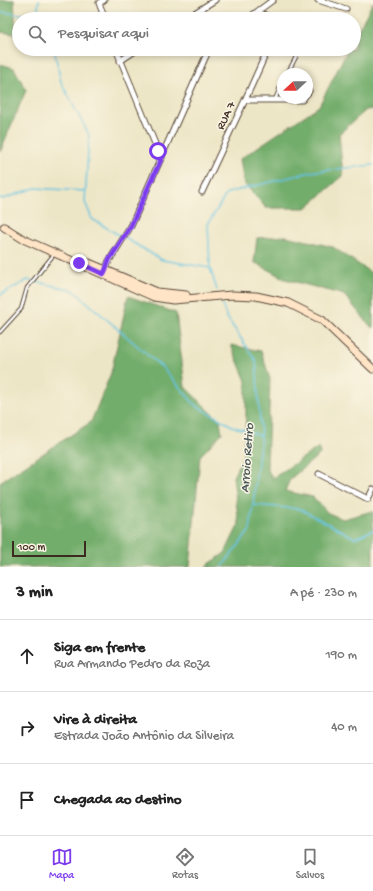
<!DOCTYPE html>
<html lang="pt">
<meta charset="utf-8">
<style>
body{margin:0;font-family:"Gochi Hand",sans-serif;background:#f2f2f2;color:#222}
.compass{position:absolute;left:277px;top:68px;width:36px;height:36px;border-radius:50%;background:#fff;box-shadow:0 2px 6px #0003;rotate:248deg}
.scale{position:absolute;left:12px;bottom:10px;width:74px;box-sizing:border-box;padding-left:4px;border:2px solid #3b2a1e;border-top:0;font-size:11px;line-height:14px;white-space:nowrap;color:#3b2a1e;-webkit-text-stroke:3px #fcf5e5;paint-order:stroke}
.stop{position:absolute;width:12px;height:12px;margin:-9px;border:3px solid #7c3aed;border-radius:50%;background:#fff}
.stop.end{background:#7c3aed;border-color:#fff;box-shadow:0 1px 4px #0008}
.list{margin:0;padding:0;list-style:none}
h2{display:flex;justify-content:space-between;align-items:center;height:52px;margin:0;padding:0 16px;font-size:17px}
h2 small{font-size:13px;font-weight:400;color:#767676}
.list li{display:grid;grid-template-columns:26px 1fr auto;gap:12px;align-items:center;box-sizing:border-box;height:72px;padding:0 16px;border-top:1px solid #e0e0e0}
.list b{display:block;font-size:15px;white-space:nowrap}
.list p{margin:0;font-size:13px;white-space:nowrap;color:#767676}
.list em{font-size:13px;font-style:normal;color:#767676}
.icon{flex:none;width:22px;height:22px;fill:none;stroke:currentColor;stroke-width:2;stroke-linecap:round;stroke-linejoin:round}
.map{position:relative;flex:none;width:373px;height:567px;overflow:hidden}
.search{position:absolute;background:#fff;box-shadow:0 2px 6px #0003;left:12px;right:12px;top:12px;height:44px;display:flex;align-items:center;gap:10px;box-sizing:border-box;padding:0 14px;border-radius:22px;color:#767676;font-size:15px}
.sheet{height:268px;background:#fff}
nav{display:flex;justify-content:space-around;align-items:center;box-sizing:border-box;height:56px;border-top:1px solid #e0e0e0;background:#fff;font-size:11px;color:#767676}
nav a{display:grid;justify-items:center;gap:2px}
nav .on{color:#7c3aed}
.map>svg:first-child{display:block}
.forest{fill:#73ad6c;stroke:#576c45}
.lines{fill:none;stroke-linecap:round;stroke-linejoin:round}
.stream{stroke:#63c3e1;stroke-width:1.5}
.lane-casing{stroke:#564637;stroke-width:4.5}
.street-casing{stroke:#564637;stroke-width:7}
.secondary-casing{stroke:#564637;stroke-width:9}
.lane{stroke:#fff;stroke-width:2.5}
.street{stroke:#fff;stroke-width:5}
.secondary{stroke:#ffe4c6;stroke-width:7}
.route{stroke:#7c3aed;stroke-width:5}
.labels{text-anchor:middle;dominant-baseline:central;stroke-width:3;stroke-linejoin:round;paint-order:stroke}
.street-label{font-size:12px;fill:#3b2a1e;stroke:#fcf5e5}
.water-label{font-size:13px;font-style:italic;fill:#475858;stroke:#fcf5e5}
</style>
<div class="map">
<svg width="373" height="567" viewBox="0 0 373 567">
<rect width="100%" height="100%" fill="#fcf5e5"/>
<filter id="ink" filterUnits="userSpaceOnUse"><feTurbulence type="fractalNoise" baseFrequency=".025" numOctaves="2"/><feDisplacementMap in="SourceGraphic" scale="8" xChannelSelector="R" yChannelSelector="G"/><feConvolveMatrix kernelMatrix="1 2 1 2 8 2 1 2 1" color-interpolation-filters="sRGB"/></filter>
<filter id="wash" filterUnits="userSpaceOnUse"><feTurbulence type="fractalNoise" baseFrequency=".012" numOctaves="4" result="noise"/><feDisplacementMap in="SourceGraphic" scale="16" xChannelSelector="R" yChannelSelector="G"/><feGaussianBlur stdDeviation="0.9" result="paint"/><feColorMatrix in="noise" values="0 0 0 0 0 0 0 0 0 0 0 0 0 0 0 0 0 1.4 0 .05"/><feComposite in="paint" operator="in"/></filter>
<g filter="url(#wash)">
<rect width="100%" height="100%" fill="#ede6c6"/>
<!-- forest -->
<path class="forest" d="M0,0H14L16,34L0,32Z
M373,2V109L366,110L339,134L343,176L306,208H266L244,183L240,159L319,106L348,49H354V38Z
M0,64L14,68L26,90L0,152Z
M286,236L333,247L373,274V329L344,295L285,279L254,262L257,238Z
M128,296L176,313L185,387L220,421L222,433L200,456L190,567H0V482L91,422L111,373Z
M231,345L261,351L270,379L267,469L273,478L319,447L320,454L290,479L285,491L313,497L328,513L343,519L373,511V567H205L225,553L239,524L233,477L243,456L246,415V381Z"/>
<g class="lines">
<!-- stream -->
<path class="stream" d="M0,12L37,16
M39,19L37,16L39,0
M54,49L61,82L89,135L85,202L92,219L122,237
M0,198L3,199L35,188L85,191
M125,238L162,260L210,268
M217,290L210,268L208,224L227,193L310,172L373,165
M0,295L28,280L73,290L164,369L195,405L232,426L261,436
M222,304L226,316L256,361L261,436L250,530L222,567
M254,505L300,509L355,538L373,530"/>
</g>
</g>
<g filter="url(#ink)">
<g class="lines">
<defs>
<path id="lane" d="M287,74L296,57
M275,100L283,80
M0,332L21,309L27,288L55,253"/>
<path id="street" d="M104,0L99,3L105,19
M318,0L346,9
M258,12L274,19
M185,19L215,0
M247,19L273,0
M116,49L158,151L162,157
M120,61L138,49
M307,94L309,91
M245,100H302L304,98
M202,192L245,100L268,49
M105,271L109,261L131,226L209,49
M319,474L368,499L373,489"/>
<path id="secondary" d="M4,227L23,239L154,297L173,300L232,295L256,296L288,303L322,320L373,369
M89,263L157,292L186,295"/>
</defs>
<!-- lane casing -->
<use href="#lane" class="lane-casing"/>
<!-- street casing -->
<use href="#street" class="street-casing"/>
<!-- secondary casing -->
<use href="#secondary" class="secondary-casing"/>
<!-- lane -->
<use href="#lane" class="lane"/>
<!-- street -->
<use href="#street" class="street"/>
<!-- secondary -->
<use href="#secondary" class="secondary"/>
</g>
</g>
<g class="lines" filter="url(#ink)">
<!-- route -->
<path class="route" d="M79,263L104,274L109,260L131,226L162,157L158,151"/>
</g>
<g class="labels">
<!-- street labels -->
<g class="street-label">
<text transform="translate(227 116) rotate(-65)">RUA 7</text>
</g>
<!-- water labels -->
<g class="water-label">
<text transform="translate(248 458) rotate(-86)">Arroio Retiro</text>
</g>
</g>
</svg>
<svg class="compass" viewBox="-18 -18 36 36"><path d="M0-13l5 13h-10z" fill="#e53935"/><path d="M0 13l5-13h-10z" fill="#767676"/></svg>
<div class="scale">100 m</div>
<div class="stop" style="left:158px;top:151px"></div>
<div class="stop end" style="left:79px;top:263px"></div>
<div class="search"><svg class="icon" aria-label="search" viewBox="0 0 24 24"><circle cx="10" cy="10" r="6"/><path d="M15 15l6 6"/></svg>Pesquisar aqui</div>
</div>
<section class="sheet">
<h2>3 min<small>A pé · 230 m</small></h2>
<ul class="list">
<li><svg class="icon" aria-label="ahead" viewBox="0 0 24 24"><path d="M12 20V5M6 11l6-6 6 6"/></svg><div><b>Siga em frente</b><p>Rua Armando Pedro da Roza</p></div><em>190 m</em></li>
<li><svg class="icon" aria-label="right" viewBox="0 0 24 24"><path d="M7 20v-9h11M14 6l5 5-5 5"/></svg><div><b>Vire à direita</b><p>Estrada João Antônio da Silveira</p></div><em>40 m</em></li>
<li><svg class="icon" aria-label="arrive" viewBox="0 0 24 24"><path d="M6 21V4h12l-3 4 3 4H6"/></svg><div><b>Chegada ao destino</b></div></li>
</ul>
</section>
<nav>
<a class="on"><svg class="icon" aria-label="map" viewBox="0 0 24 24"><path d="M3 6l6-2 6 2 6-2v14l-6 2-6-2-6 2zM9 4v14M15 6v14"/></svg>Mapa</a>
<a><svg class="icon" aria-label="directions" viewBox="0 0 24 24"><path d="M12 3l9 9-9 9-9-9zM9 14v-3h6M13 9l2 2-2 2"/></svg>Rotas</a>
<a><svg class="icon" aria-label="saved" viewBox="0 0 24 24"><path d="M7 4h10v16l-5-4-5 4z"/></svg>Salvos</a>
</nav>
